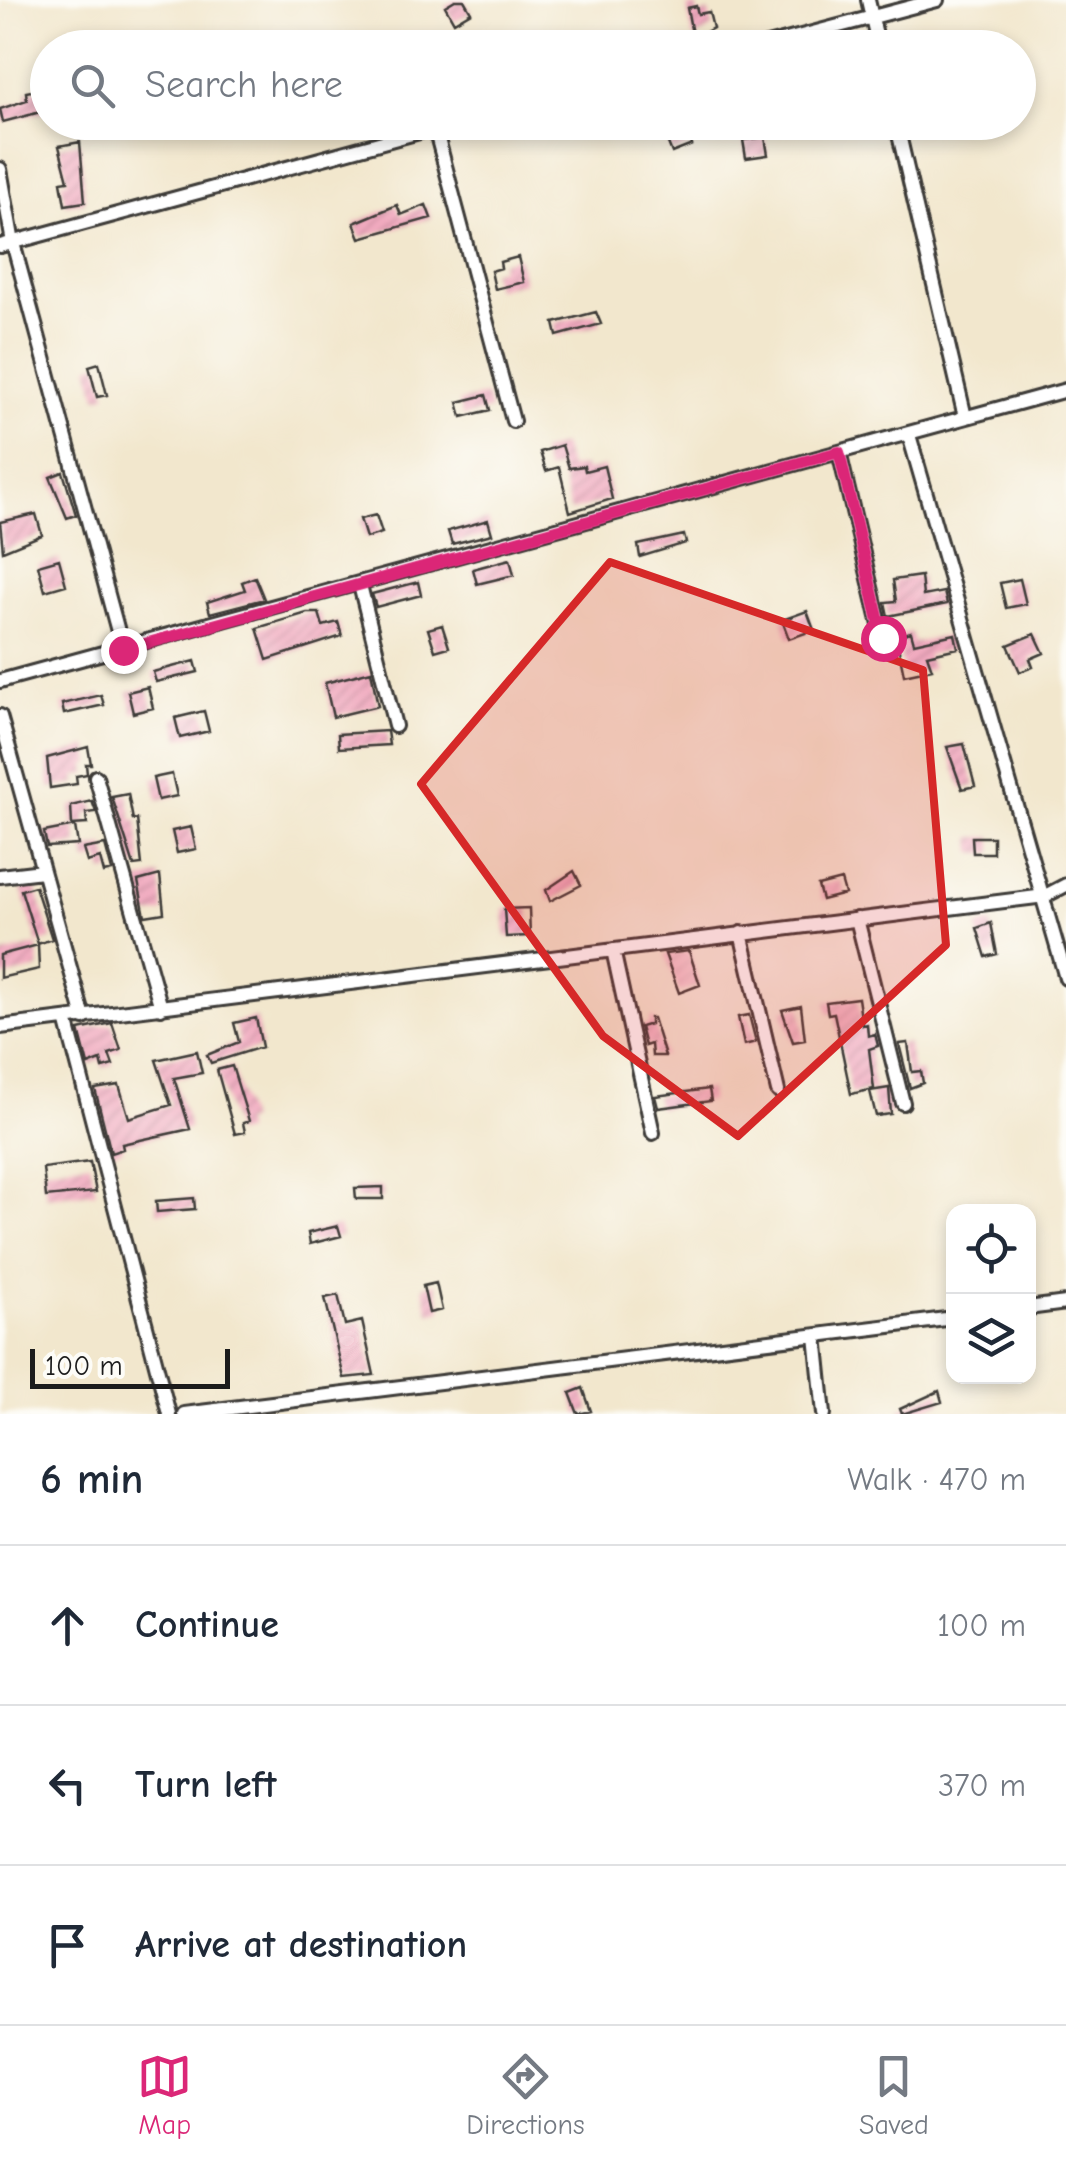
<!DOCTYPE html>
<meta charset="utf-8">
<style>
body{margin:0;font-family:"Comic Neue",sans-serif;background:#f2f2f3;color:#1f2937}
.controls{position:absolute;right:30px;bottom:30px;display:grid;overflow:hidden;border-radius:20px;box-shadow:0 5px 15px #0003}
.controls button{width:90px;height:90px;display:grid;place-items:center;padding:0;border:0;border-bottom:2px solid #e0e1e3;background:#fff;color:#1f2937;font:50px sans-serif}
.scale{position:absolute;left:30px;bottom:25px;width:200px;box-sizing:border-box;padding-left:10px;border:5px solid #1c1c1c;border-top:0;font-size:28px;line-height:35px;white-space:nowrap;color:#1c1c1c;-webkit-text-stroke:8px #fdfcf7;paint-order:stroke}
.stop{position:absolute;width:30px;height:30px;margin:-22px;border:8px solid #db2777;border-radius:50%;background:#fff}
.stop.end{background:#db2777;border-color:#fff;box-shadow:0 2px 10px #0008}
.list{margin:0;padding:0;list-style:none}
h2{display:flex;justify-content:space-between;align-items:center;height:130px;margin:0;padding:0 40px;font-size:42px}
h2 small{font-size:32px;font-weight:400;color:#747a83}
.list li{display:grid;grid-template-columns:65px 1fr auto;gap:30px;align-items:center;box-sizing:border-box;height:160px;padding:0 40px;border-top:2px solid #e0e1e3}
.list b{display:block;font-size:38px;white-space:nowrap}
.list em{font-size:32px;font-style:normal;color:#747a83}
.icon{flex:none;width:55px;height:55px;fill:none;stroke:currentColor;stroke-width:2;stroke-linecap:round;stroke-linejoin:round}
.map{position:relative;flex:none;width:1066px;height:1414px;overflow:hidden}
.search{position:absolute;background:#fff;box-shadow:0 5px 15px #0003;left:30px;right:30px;top:30px;height:110px;display:flex;align-items:center;gap:25px;box-sizing:border-box;padding:0 35px;border-radius:55px;color:#747a83;font-size:38px}
.sheet{height:610px;background:#fff}
nav{display:flex;justify-content:space-around;align-items:center;box-sizing:border-box;height:140px;border-top:2px solid #e0e1e3;background:#fff;font-size:28px;color:#747a83}
nav a{display:grid;justify-items:center;gap:5px}
nav .on{color:#db2777}
.map>svg:first-child{display:block}
.building{fill:url(#building-hatch)}
.lines{fill:none;stroke-linecap:round;stroke-linejoin:round}
.minor-casing{stroke:#3c3a37;stroke-width:18}
.minor{stroke:#fff;stroke-width:12}
.route{stroke:#db2777;stroke-width:12}
.marked{fill:#d62828;fill-opacity:0.2;stroke:#d62828;stroke-width:8;stroke-linejoin:round}
</style>
<div class="map">
<svg width="1066" height="1414" viewBox="0 0 1066 1414">
<defs>
<pattern id="building-hatch" width="6" height="6" patternUnits="userSpaceOnUse" patternTransform="scale(2.5)"><rect width="6" height="6" fill="#f1aabf"/><path d="M-1 1l2-2M0 6l6-6M5 7l2-2" fill="none" stroke="#ce92a4"/></pattern>
</defs>
<rect width="100%" height="100%" fill="#fdfcf7"/>
<filter id="ink" filterUnits="userSpaceOnUse"><feTurbulence type="fractalNoise" baseFrequency=".01" numOctaves="2"/><feDisplacementMap in="SourceGraphic" scale="20" xChannelSelector="R" yChannelSelector="G"/><feConvolveMatrix kernelMatrix="1 2 1 2 8 2 1 2 1" color-interpolation-filters="sRGB"/></filter>
<filter id="wash" filterUnits="userSpaceOnUse"><feTurbulence type="fractalNoise" baseFrequency=".0048" numOctaves="4" result="noise"/><feDisplacementMap in="SourceGraphic" scale="40" xChannelSelector="R" yChannelSelector="G"/><feGaussianBlur stdDeviation="2.25" result="paint"/><feColorMatrix in="noise" values="0 0 0 0 0 0 0 0 0 0 0 0 0 0 0 0 0 1.4 0 .05"/><feComposite in="paint" operator="in"/></filter>
<g filter="url(#wash)">
<rect width="100%" height="100%" fill="#f2e7cd"/>
<g id="blocks">
<!-- building -->
<path class="building" d="M455,0H464L471,12L454,22L445,6Z
M696,6L698,14L709,12L713,28L693,39L687,8Z
M48,88V110L3,122L0,109L27,100L26,92Z
M686,130L692,145L672,153L666,138Z
M765,137L768,155L746,158L743,140Z
M80,142L85,202L65,205L61,182L68,181L59,146Z
M397,205L401,215L426,205L431,218L360,238L354,223Z
M518,257L524,282L495,289L491,271L501,268L500,262Z
M596,312L601,324L557,336L554,323Z
M99,363L107,395L97,397L89,366Z
M486,395L490,410L462,417L458,402Z
M562,445L569,468L584,466L585,471L604,466L612,499L570,512L559,467L546,471L540,452Z
M63,472L76,515L67,518L50,477Z
M36,514L42,535L3,551L0,522Z
M376,515L382,533L366,538L360,519Z
M488,520L492,534L452,544L448,531Z
M684,535L686,543L640,557L638,545Z
M59,559L66,585L45,591L38,565Z
M510,559L514,575L477,584L473,569Z
M921,576L923,596L944,592L947,604L888,616L885,602L896,601L893,580Z
M255,577L264,599L210,613L207,602L245,590L242,582Z
M1020,579L1026,604L1006,608L1000,583Z
M418,582L421,595L376,607L372,594Z
M807,611L814,630L789,639L782,620Z
M307,613H319L323,626L338,622L342,636L267,660L257,628Z
M442,625L449,647L435,651L428,629Z
M911,632L914,643L955,634L958,648L927,655L932,669L904,675L896,636Z
M1035,634L1044,653L1030,659L1033,667L1020,672L1008,645Z
M195,661L198,672L156,682L153,672Z
M371,671L378,706L333,717L325,683Z
M148,687L153,708L133,713L128,692Z
M101,695L104,705L64,714L62,704Z
M204,711L209,731L180,738L175,718Z
M387,731L389,745L339,748L338,734Z
M964,744L975,786L962,789L947,747Z
M88,747L91,764H86L87,774L76,776L77,784L50,788L47,758Z
M172,774L177,796L158,800L153,778Z
M128,794L133,820L137,819L142,865L134,866L112,797Z
M92,801L96,812L86,813L87,824L72,825L71,806Z
M75,826L78,845L47,847L44,832Z
M191,827L196,849L177,853L172,831Z
M972,837H993V853H973Z
M105,845L112,871L104,873L100,858L87,862L83,849Z
M574,871L581,885L550,901L546,890Z
M160,875L164,913L145,916L138,881Z
M841,880L845,894L822,900L818,886Z
M35,886L52,939L38,944L21,890Z
M529,908L530,936L506,937L504,909Z
M991,923L997,954L986,957L977,928Z
M38,945L39,969L0,978V955Z
M689,951L700,985L679,993L665,954Z
M858,998L862,1025L867,1024L868,1036L875,1034L878,1046L869,1049L874,1089L851,1094L834,1013L828,1014L826,1002Z
M801,1006L805,1040L793,1042L782,1010Z
M749,1015L756,1042L744,1045L738,1017Z
M256,1018L262,1047L211,1063L207,1055L239,1042L234,1023Z
M650,1018H653L665,1056H652L651,1044L645,1046L640,1027L650,1024Z
M112,1023L121,1050L109,1054L113,1065L103,1068L101,1060L88,1065L79,1030Z
M908,1043L912,1072L921,1071L923,1083L910,1088L899,1044Z
M197,1051L202,1073L174,1078L190,1129L122,1144L123,1149L111,1153L95,1089L119,1085L129,1118L171,1105L156,1060Z
M232,1066L249,1121L243,1123L245,1132L235,1134L217,1070Z
M889,1088L891,1114L876,1116L870,1091Z
M709,1089L711,1101L658,1108L655,1096Z
M90,1162L96,1192L46,1197L43,1168Z
M383,1187V1199H356L355,1188Z
M194,1198L195,1209L157,1212L156,1201Z
M338,1226L341,1236L310,1244L308,1233Z
M436,1283L442,1310L429,1313L423,1286Z
M338,1295L345,1325L362,1321L374,1375L344,1378L325,1298Z
M583,1388L591,1411L578,1414L570,1393Z
M939,1391L942,1402L902,1414L900,1409Z"/>
</g>
</g>
<g filter="url(#ink)">
<use href="#blocks" fill-opacity="0" stroke="#3c3a37" stroke-width="2.5"/>
<g class="lines">
<defs>
<path id="minor" d="M868,0L879,48
M756,48L937,0
M896,122L965,417
M435,128L513,421
M0,169L13,243L123,650
M0,246L456,122
M909,435L1066,978
M839,452L883,638
M360,585L395,726
M0,681L1066,390
M0,716L84,1018
M96,777L161,1008
M0,876L42,871
M857,919L903,1103
M741,933L778,1091
M613,950L653,1133
M66,1019L169,1414
M0,1027L1045,896L1066,885
M1028,1308L1066,1303
M816,1336L824,1414
M184,1414L954,1318"/>
</defs>
<!-- minor casing -->
<use href="#minor" class="minor-casing"/>
<!-- minor -->
<use href="#minor" class="minor"/>
</g>
</g>
<g class="lines" filter="url(#ink)">
<!-- route -->
<path class="route" d="M123,650L839,452L883,638"/>
</g>
<!-- marked area -->
<path class="marked" d="M610,562L923,670L946,945L738,1136L603,1036L421,784Z"/>
</svg>
<div class="controls">
<button><svg class="icon" aria-label="locate" viewBox="0 0 24 24"><circle cx="12" cy="12" r="6"/><path d="M12 2v4M12 18v4M2 12h4M18 12h4"/></svg></button>
<button><svg class="icon" aria-label="layers" viewBox="0 0 24 24"><path d="M12 4l9 5-9 5-9-5zM3 14l9 5 9-5"/></svg></button>
</div>
<div class="scale">100 m</div>
<div class="stop" style="left:883px;top:638px"></div>
<div class="stop end" style="left:123px;top:650px"></div>
<div class="search"><svg class="icon" aria-label="search" viewBox="0 0 24 24"><circle cx="10" cy="10" r="6"/><path d="M15 15l6 6"/></svg>Search here</div>
</div>
<section class="sheet">
<h2>6 min<small>Walk · 470 m</small></h2>
<ul class="list">
<li><svg class="icon" aria-label="ahead" viewBox="0 0 24 24"><path d="M12 20V5M6 11l6-6 6 6"/></svg><div><b>Continue</b></div><em>100 m</em></li>
<li><svg class="icon" aria-label="left" viewBox="0 0 24 24"><path d="M17 20v-9H6M10 6l-5 5 5 5"/></svg><div><b>Turn left</b></div><em>370 m</em></li>
<li><svg class="icon" aria-label="arrive" viewBox="0 0 24 24"><path d="M6 21V4h12l-3 4 3 4H6"/></svg><div><b>Arrive at destination</b></div></li>
</ul>
</section>
<nav>
<a class="on"><svg class="icon" aria-label="map" viewBox="0 0 24 24"><path d="M3 6l6-2 6 2 6-2v14l-6 2-6-2-6 2zM9 4v14M15 6v14"/></svg>Map</a>
<a><svg class="icon" aria-label="directions" viewBox="0 0 24 24"><path d="M12 3l9 9-9 9-9-9zM9 14v-3h6M13 9l2 2-2 2"/></svg>Directions</a>
<a><svg class="icon" aria-label="saved" viewBox="0 0 24 24"><path d="M7 4h10v16l-5-4-5 4z"/></svg>Saved</a>
</nav>
